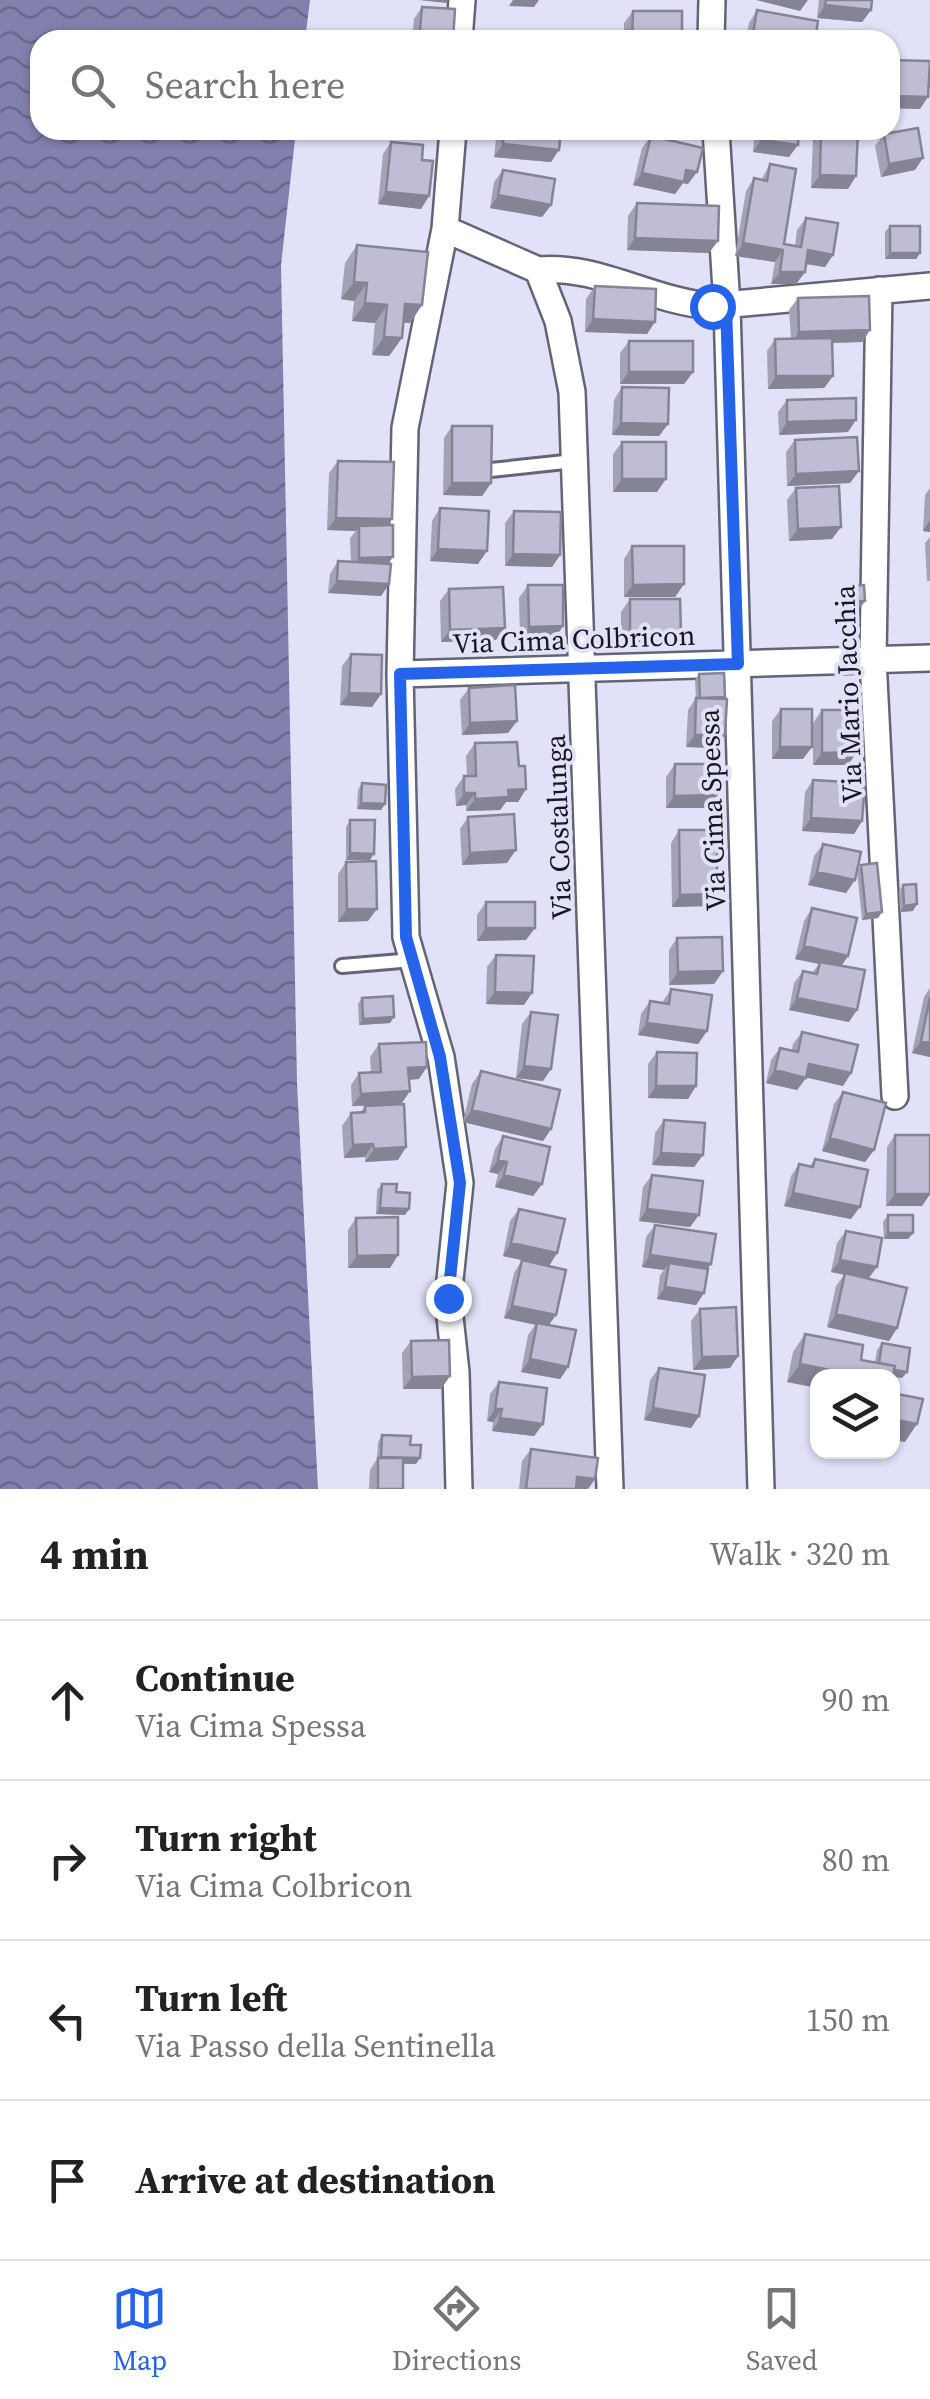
<!DOCTYPE html>
<meta charset="utf-8">
<style>
body{margin:0;font-family:"Source Serif 4",serif;background:#f2f2f2;color:#222}
.controls{position:absolute;right:30px;bottom:30px;display:grid;overflow:hidden;border-radius:20px;box-shadow:0 2px 8px #0004}
.controls button{width:90px;height:90px;display:grid;place-items:center;padding:0;border:0;border-bottom:2px solid #e0e0e0;background:#fff;color:#222;font:50px sans-serif}
.stop{position:absolute;width:30px;height:30px;margin:-22px;border:8px solid #2563eb;border-radius:50%;background:#fff}
.stop.end{background:#2563eb;border-color:#fff;box-shadow:0 2px 10px #0008}
.list{margin:0;padding:0;list-style:none}
h2{display:flex;justify-content:space-between;align-items:center;height:130px;margin:0;padding:0 40px;font-size:42px}
h2 small{font-size:32px;font-weight:400;color:#767676}
.list li{display:grid;grid-template-columns:65px 1fr auto;gap:30px;align-items:center;box-sizing:border-box;height:160px;padding:0 40px;border-top:2px solid #e0e0e0}
.list b{display:block;font-size:38px;white-space:nowrap}
.list p{margin:0;font-size:32px;white-space:nowrap;color:#767676}
.list em{font-size:32px;font-style:normal;color:#767676}
.icon{flex:none;width:55px;height:55px;fill:none;stroke:currentColor;stroke-width:2;stroke-linecap:round;stroke-linejoin:round}
.map{position:relative;flex:none;width:930px;height:1489px;overflow:hidden}
.search{position:absolute;background:#fff;box-shadow:0 2px 8px #0004;left:30px;right:30px;top:30px;height:110px;display:flex;align-items:center;gap:25px;box-sizing:border-box;padding:0 35px;border-radius:30px;color:#767676;font-size:38px}
.sheet{height:770px;background:#fff}
nav{display:flex;justify-content:space-around;align-items:center;box-sizing:border-box;height:140px;border-top:2px solid #e0e0e0;background:#fff;font-size:28px;color:#767676}
nav a{display:grid;justify-items:center;gap:5px}
nav .on{color:#2563eb}
.map>svg:first-child{display:block}
.water{fill:url(#water-waves)}
.lines{fill:none;stroke-linecap:round;stroke-linejoin:round}
.lane-casing{stroke:#656477;stroke-width:18}
.street-casing{stroke:#656477;stroke-width:30}
.lane{stroke:#fff;stroke-width:12}
.street{stroke:#fff;stroke-width:25}
.wall{fill:#a3a3b5}
.shaded-wall{fill:#858494}
.building{fill:#bebdd3;stroke:#858494;stroke-width:2.5}
.route{stroke:#2563eb;stroke-width:12}
.labels{text-anchor:middle;dominant-baseline:central;stroke-width:8;stroke-linejoin:round;paint-order:stroke}
.street-label{font-size:28px;fill:#17171f;stroke:#e1e1f7}
</style>
<div class="map">
<svg width="930" height="1489" viewBox="0 0 930 1489">
<defs>
<pattern id="water-waves" width="16" height="10" patternUnits="userSpaceOnUse" patternTransform="scale(2.5)"><rect width="16" height="10" fill="#8280ad"/><path d="M0 5q4-4 8 0t8 0" fill="none" stroke="#69688c"/></pattern>
</defs>
<rect width="100%" height="100%" fill="#e1e1f7"/>
<!-- water -->
<path class="water" d="M0,0H310L305,40H40V130H296L281,265L297,1083L318,1489H0Z"/>
<g class="lines">
<defs>
<path id="lane" d="M491,470L574,461
M342,966L413,960"/>
<path id="street" d="M459,40L462,0
M711,40L712,0
M453,130L445,229L405,428L400,674L406,937L441,1057L460,1183L448,1299L456,1372L459,1489
M716,130L727,306L761,1489
M445,229L538,270L558,321L572,392L610,1489
M538,270C597,264 653,302 712,306L930,286
M879,290L873,659L895,1096
M400,674L930,658"/>
</defs>
<!-- lane casing -->
<use href="#lane" class="lane-casing"/>
<!-- street casing -->
<use href="#street" class="street-casing"/>
<!-- lane -->
<use href="#lane" class="lane"/>
<!-- street -->
<use href="#street" class="street"/>
</g>
<!-- wall -->
<path class="wall" d="M819,0H872L871,10L862,22L817,18Z
M422,7L453,40H412L414,19Z
M757,10L815,40H746L749,23Z
M633,11L682,40H624V23Z
M890,60L920,109L890,108Z
M497,130H561L551,162L494,157Z
M736,130H799L789,157L753,152L754,139L735,137Z
M818,130H858L856,176L848,189L811,188L813,138Z
M884,134L915,170L881,177L875,146Z
M651,136L688,184L683,183L675,194L633,185L642,148Z
M391,142L422,160L429,196L421,209L378,204L383,154Z
M770,164L784,244L795,246L797,230L806,218L833,255L825,267L806,264L805,272L796,284H771L775,262L735,256L746,191L754,178L761,180Z
M503,170L551,205L542,217L490,208L494,182Z
M637,203L709,253L627,250L628,216Z
M890,226L920,253L916,259H885V232Z
M357,245L422,305L410,323H403L402,338L389,356L372,355L375,323L352,321L354,301L341,299L345,263Z
M595,286L647,334L585,332L586,299Z
M798,298L870,330L862,342L832,343L833,376L824,388L768,389L767,351L775,339L791,338L789,310Z
M629,341L693,372L684,384H620V353Z
M622,387L668,424L659,436L612,435L614,400Z
M787,400L848,432L779,435L778,412Z
M452,426L491,483L482,496L443,495L444,438Z
M795,440L850,483L787,486L786,452Z
M622,442L657,492H613V454Z
M338,461L392,519L388,525L389,584L381,596L328,593L330,574L338,561L351,562L350,538L356,531L327,530L329,473Z
M796,488L832,539L789,541L787,500Z
M930,488V532L923,531L925,495Z
M440,508L478,564L430,561L432,521Z
M514,511L560,555L552,567L505,566V523Z
M930,537V581H927L925,543Z
M632,546L684,584L675,597H624V559Z
M528,585L563,626L555,638L520,639L519,598Z
M853,586L861,607L850,608L849,592Z
M449,589L496,640L441,642L440,601Z
M630,599L672,645L621,646V612Z
M351,654L381,694L372,707L340,705L342,666Z
M699,674L725,697L716,748L686,747L688,710L696,698L695,680Z
M469,688L517,721L508,733L462,735L460,700Z
M781,709L803,759H772V721Z
M822,710L848,765H813V723Z
M475,743L519,766L526,789L518,802H506L500,810L466,811V805L456,806L455,789L464,776H467L466,756Z
M675,764L709,808H666V777Z
M813,780L862,821L854,834L802,831L805,792Z
M362,783L385,804L381,810L357,809L358,790Z
M468,817L507,863L462,865L460,829Z
M350,820L370,860H346V827Z
M679,830L717,894L708,906L672,907L671,843Z
M823,844L855,880L846,893L808,885L814,856Z
M346,862L368,921L338,922V874Z
M861,865L882,912L878,918L862,920L857,871Z
M903,885L913,911L900,912L899,891Z
M486,902L526,940L477,941V915Z
M812,908L848,956L841,966L849,1022L789,1010L794,983L803,971L812,973L819,964L795,959L804,921Z
M677,938L723,971L714,984L669,985V950Z
M496,955L524,1005L486,1004L487,967Z
M930,988V1057L912,1053L924,997Z
M671,989L707,1031L698,1044L638,1035L641,1014L650,1001L662,1003Z
M362,998L390,1023L359,1025L358,1004Z
M531,1012L551,1069L543,1081L516,1078L522,1024Z
M802,1032L851,1073L843,1086L806,1077L797,1090L766,1083L771,1060L780,1048L792,1050L793,1044Z
M379,1044L419,1079L409,1080L410,1091L401,1104L352,1106L351,1085L359,1073H371L370,1057Z
M657,1052L696,1086L688,1099L648,1098V1064Z
M481,1071L551,1129L543,1141L463,1122L472,1084Z
M843,1092L874,1150L865,1162L822,1151L834,1104Z
M365,1106L406,1147L398,1160L365,1162V1157L344,1158L342,1126L351,1113H360Z
M664,1120L703,1155L694,1167L652,1165L655,1133Z
M895,1135L930,1194L922,1206H886L887,1147Z
M503,1136L542,1184L533,1196L495,1187L498,1174L489,1172L495,1149Z
M815,1159L851,1219L784,1206L791,1176L799,1164L810,1166Z
M652,1175L690,1227L639,1221L643,1187Z
M382,1184L396,1192L409,1209L405,1215L376,1214L377,1190Z
M519,1209L557,1253L549,1266L503,1256L510,1221Z
M888,1215L913,1233L908,1239H884L883,1222Z
M356,1218L398,1255L390,1268H348V1230Z
M655,1225L708,1269L704,1293L696,1305L657,1299L660,1275L664,1270L642,1267L646,1237Z
M846,1231L868,1279L897,1328L889,1341L827,1327L836,1286L844,1275L831,1272L837,1243Z
M522,1260L556,1315L549,1325L568,1367L560,1379L521,1372L528,1335L535,1325L504,1318L514,1273Z
M700,1309L738,1356L730,1368L693,1370L691,1321Z
M805,1334L861,1360L875,1362L877,1350L882,1343L907,1372L902,1378L892,1376H818V1388L787,1382L793,1352Z
M411,1341L450,1376L441,1389H403L402,1353Z
M659,1368L699,1416L691,1428L644,1420L650,1380Z
M499,1382L543,1424L534,1436L492,1431L493,1422L487,1421L490,1394Z
M382,1435L410,1445L416,1464H403V1489H369L370,1470L377,1459L378,1442Z
M531,1449L588,1489H519L522,1461Z"/>
<!-- shaded-wall -->
<path class="shaded-wall" d="M419,0H448L446,3Z
M513,0H539L534,7L509,6Z
M756,0H808L800,11Z
M825,5L871,10L862,22L817,18Z
M890,80L898,81L890,92Z
M897,96L928,97L920,109L890,108Z
M740,130H761L754,139L735,137Z
M761,140L798,145L789,157L753,152Z
M503,144L559,150L551,162L494,157Z
M923,158L915,170L881,177L889,164Z
M686,170L697,172L688,184L683,183L675,194L633,185L642,173Z
M820,175L856,176L848,189L811,188Z
M386,192L429,196L421,209L378,204Z
M498,195L551,205L542,217L490,208Z
M635,238L718,241L709,253L627,250Z
M743,243L783,250L775,262L735,256Z
M808,250L833,255L825,267L800,263Z
M890,253H920L916,259H885Z
M780,272H805L796,284H771Z
M354,282L367,283L354,301L341,299Z
M365,303L387,305L375,323L352,321Z
M405,304L422,305L410,323L393,321Z
M593,319L655,322L647,334L585,332Z
M870,330L862,342L791,344L799,332Z
M384,337L402,338L389,356L372,355Z
M629,372H693L684,384H620Z
M776,376H833L824,388L768,389Z
M856,420L848,432L779,435L787,422Z
M621,423L668,424L659,436L612,435Z
M859,471L850,483L787,486L796,474Z
M622,479H666L657,492H613Z
M452,483H491L482,496L443,495Z
M336,518L392,519L384,531L359,526L356,531L327,530Z
M930,520V532L923,531Z
M841,527L832,539L789,541L798,529Z
M438,549L487,551L478,564L430,561Z
M513,554L560,555L552,567L505,566Z
M393,557L384,570H351L359,558Z
M337,581L389,584L381,596L328,593Z
M684,584L675,597H624L633,585Z
M854,601H865L861,607L850,608Z
M563,626L555,638L520,639L529,627Z
M505,628L496,640L441,642L450,630Z
M630,633H681L672,645L621,646Z
M349,693L381,694L372,707L340,705Z
M517,721L508,733L462,735L470,723Z
M695,735H725L716,748L686,747Z
M780,747H812L803,759H772Z
M857,752L848,765H813L822,753Z
M526,789L518,802H506L500,810L466,811L475,799L508,790Z
M464,793H475L466,805L456,806Z
M718,795L709,808H666L674,796Z
M361,803L385,804L381,810L357,809Z
M811,818L862,821L854,834L802,831Z
M516,850L507,863L462,865L470,853Z
M350,853L374,854L370,860H346Z
M817,872L855,880L846,893L808,885Z
M717,894L708,906L672,907L680,895Z
M917,904L913,911L900,912L904,906Z
M347,909H377L368,921L338,922Z
M882,912L878,918L862,920L866,914Z
M486,928H535L526,940L477,941Z
M804,946L848,956L840,968L795,959Z
M723,971L714,984L669,985L678,972Z
M495,992L532,993L524,1005L486,1004Z
M797,998L857,1010L849,1022L789,1010Z
M394,1017L390,1023L359,1025L363,1019Z
M647,1023L707,1031L698,1044L638,1035Z
M921,1041L930,1043V1057L912,1053Z
M809,1064L851,1073L843,1086L800,1076Z
M524,1066L551,1069L543,1081L516,1078Z
M427,1067L419,1079L399,1080L408,1068Z
M775,1070L806,1078L797,1090L766,1083Z
M656,1086H696L688,1099L648,1098Z
M410,1091L401,1104L352,1106L361,1094Z
M472,1110L551,1129L543,1141L463,1122Z
M830,1138L874,1150L865,1162L822,1151Z
M373,1144L365,1157L344,1158L353,1145Z
M406,1147L398,1160L365,1162L374,1149Z
M661,1153L703,1155L694,1167L652,1165Z
M498,1160L507,1162L498,1174L489,1172Z
M504,1175L542,1184L533,1196L495,1187Z
M793,1193L860,1207L851,1219L784,1206Z
M895,1194H930L922,1206H886Z
M380,1208L409,1209L405,1215L376,1214Z
M647,1209L699,1215L690,1227L639,1221Z
M888,1233H913L908,1239H884Z
M511,1243L557,1253L549,1266L503,1256Z
M398,1255L390,1268H348L357,1256Z
M650,1255L711,1264L703,1276L669,1263L664,1270L642,1267Z
M840,1260L877,1267L868,1279L831,1272Z
M665,1287L704,1293L696,1305L657,1299Z
M512,1306L556,1315L547,1327L504,1318Z
M836,1314L897,1328L889,1341L827,1327Z
M738,1356L730,1368L693,1370L702,1357Z
M530,1359L568,1367L560,1379L521,1372Z
M800,1364L835,1371L831,1376H818V1388L787,1382Z
M878,1368L907,1372L902,1378L874,1374Z
M450,1376L441,1389H403L412,1377Z
M653,1408L699,1416L691,1428L644,1420Z
M495,1409H502L493,1422L487,1421Z
M500,1418L543,1424L534,1436L492,1431Z
M892,1419L917,1424L905,1442L892,1440Z
M381,1457L420,1458L416,1464L377,1463Z
M577,1477L595,1479L588,1489H569Z"/>
<!-- building -->
<path class="building" d="M826,0H872L871,10L825,5Z
M422,7L455,9L453,40H419Z
M757,10L818,21L815,40H752Z
M633,11H682V40H632Z
M521,33L562,37V40H521Z
M890,60L930,61L928,97L897,96L898,81L890,80Z
M918,128L923,158L889,164L884,134Z
M504,130H561L559,150L503,144Z
M762,130H799L798,145L761,140Z
M821,130H858L856,176L820,175Z
M651,136L703,148L697,172L686,170L684,182L642,173Z
M391,142L423,145L422,160L433,161L429,196L386,192Z
M770,164L796,169L784,244L801,247L806,218L838,223L833,255L808,250L805,272H780L783,250L743,243L754,178L767,181Z
M503,170L555,179L551,205L498,195Z
M637,203L719,206L718,241L635,238Z
M890,226H920V253H890Z
M357,245L428,252L422,305L405,304L402,338L384,337L387,305L365,303L367,283L354,282Z
M595,286L656,289L655,322L593,319Z
M869,296L870,330L799,332L798,298Z
M832,338L833,376H776L775,339Z
M629,341H693V372H629Z
M622,387L669,388L668,424L621,423Z
M856,398V420L787,422V400Z
M452,426H492L491,483H452Z
M857,437L859,471L796,474L795,440Z
M622,442H666V479H622Z
M338,461L394,462L392,519L336,518Z
M839,486L841,527L798,529L796,488Z
M440,508L489,511L487,551L438,549Z
M514,511L561,512L560,555L513,554Z
M393,525V557L359,558V526Z
M632,546H684V584L633,585Z
M338,561L391,564L389,584L337,581Z
M528,585H563V626L529,627Z
M864,585L865,601H854L853,586Z
M503,587L505,628L450,630L449,589Z
M630,599H680L681,633H630Z
M351,654L382,655L381,694L349,693Z
M724,673L725,697L700,698L699,674Z
M515,685L517,721L470,723L469,688Z
M696,698L727,699L725,735H695Z
M781,709H812V747H780Z
M822,710H857V752L822,753Z
M517,742L519,766H525L526,789L508,790L509,797L475,799V793H464V776H476L475,743Z
M675,764H718V795L674,796Z
M813,780L865,783L862,821L811,818Z
M362,783L386,785L385,804L361,803Z
M514,814L516,850L470,853L468,817Z
M350,820H375L374,854L350,853Z
M679,830H717V894L680,895Z
M823,844L861,852L855,880L817,872Z
M376,861L377,909H347L346,862Z
M877,863L882,912L866,914L861,865Z
M916,884L917,904L904,906L903,885Z
M486,902H535V928H486Z
M812,908L857,918L848,956L804,946Z
M722,937L723,971L678,972L677,938Z
M496,955L534,956L532,993L495,992Z
M820,962L865,970L857,1010L797,998L803,971L817,974Z
M671,989L712,995L707,1031L647,1023L650,1001L669,1004Z
M393,996L394,1017L363,1019L362,998Z
M930,997V1043L921,1041Z
M531,1012L558,1015L551,1069L524,1066Z
M802,1032L858,1045L851,1073L809,1064L806,1078L775,1070L780,1048L798,1052Z
M426,1042L427,1067L408,1068L410,1091L361,1094L359,1073L381,1072L379,1044Z
M657,1052L697,1053L696,1086H656Z
M481,1071L560,1090L551,1129L472,1110Z
M843,1092L886,1103L874,1150L830,1138Z
M404,1104L406,1147L374,1149L373,1144L353,1145L351,1113L365,1112V1106Z
M664,1120L705,1123L703,1155L661,1153Z
M895,1135H930V1194H895Z
M503,1136L550,1147L542,1184L504,1175L507,1162L498,1160Z
M815,1159L868,1170L860,1207L793,1193L799,1164L813,1167Z
M652,1175L703,1181L699,1215L647,1209Z
M382,1184H397L396,1192L410,1193L409,1209L380,1208Z
M519,1209L565,1219L557,1253L511,1243Z
M888,1215H913V1233H888Z
M398,1217V1255L357,1256L356,1218Z
M655,1225L716,1234L711,1264L650,1255Z
M846,1231L882,1238L877,1267L840,1260Z
M522,1260L566,1270L556,1315L512,1306Z
M669,1263L708,1269L704,1293L665,1287Z
M845,1273L907,1288L897,1328L836,1314Z
M736,1307L738,1356L702,1357L700,1309Z
M537,1323L576,1330L568,1367L530,1359Z
M805,1334L863,1345L861,1360L895,1366L892,1379V1376H834L835,1371L800,1364Z
M449,1340L450,1376L412,1377L411,1341Z
M882,1343L910,1348L907,1372L894,1370L895,1366L879,1363Z
M659,1368L705,1375L699,1416L653,1408Z
M499,1382L547,1388L543,1424L500,1418L502,1409H495Z
M892,1393L923,1399L917,1424L892,1419Z
M382,1435L411,1436L410,1445H421L420,1458L381,1457Z
M531,1449L598,1458L595,1479L577,1477L576,1489H526Z
M378,1458H403V1489H378Z"/>
<g class="lines">
<!-- route -->
<path class="route" d="M448,1298L460,1183L440,1057L406,937L400,674L738,664L726,306H712"/>
</g>
<g class="labels">
<!-- street labels -->
<g class="street-label">
<text transform="translate(574 639) rotate(-2)">Via Cima Colbricon</text>
<text transform="translate(848 694) rotate(-92)">Via Mario Jacchia</text>
<text transform="translate(712 810) rotate(-92)">Via Cima Spessa</text>
<text transform="translate(558 827) rotate(-92)">Via Costalunga</text>
</g>
</g>
</svg>
<div class="controls">
<button><svg class="icon" aria-label="layers" viewBox="0 0 24 24"><path d="M12 4l9 5-9 5-9-5zM3 14l9 5 9-5"/></svg></button>
</div>
<div class="stop" style="left:712px;top:306px"></div>
<div class="stop end" style="left:448px;top:1298px"></div>
<div class="search"><svg class="icon" aria-label="search" viewBox="0 0 24 24"><circle cx="10" cy="10" r="6"/><path d="M15 15l6 6"/></svg>Search here</div>
</div>
<section class="sheet">
<h2>4 min<small>Walk · 320 m</small></h2>
<ul class="list">
<li><svg class="icon" aria-label="ahead" viewBox="0 0 24 24"><path d="M12 20V5M6 11l6-6 6 6"/></svg><div><b>Continue</b><p>Via Cima Spessa</p></div><em>90 m</em></li>
<li><svg class="icon" aria-label="right" viewBox="0 0 24 24"><path d="M7 20v-9h11M14 6l5 5-5 5"/></svg><div><b>Turn right</b><p>Via Cima Colbricon</p></div><em>80 m</em></li>
<li><svg class="icon" aria-label="left" viewBox="0 0 24 24"><path d="M17 20v-9H6M10 6l-5 5 5 5"/></svg><div><b>Turn left</b><p>Via Passo della Sentinella</p></div><em>150 m</em></li>
<li><svg class="icon" aria-label="arrive" viewBox="0 0 24 24"><path d="M6 21V4h12l-3 4 3 4H6"/></svg><div><b>Arrive at destination</b></div></li>
</ul>
</section>
<nav>
<a class="on"><svg class="icon" aria-label="map" viewBox="0 0 24 24"><path d="M3 6l6-2 6 2 6-2v14l-6 2-6-2-6 2zM9 4v14M15 6v14"/></svg>Map</a>
<a><svg class="icon" aria-label="directions" viewBox="0 0 24 24"><path d="M12 3l9 9-9 9-9-9zM9 14v-3h6M13 9l2 2-2 2"/></svg>Directions</a>
<a><svg class="icon" aria-label="saved" viewBox="0 0 24 24"><path d="M7 4h10v16l-5-4-5 4z"/></svg>Saved</a>
</nav>
